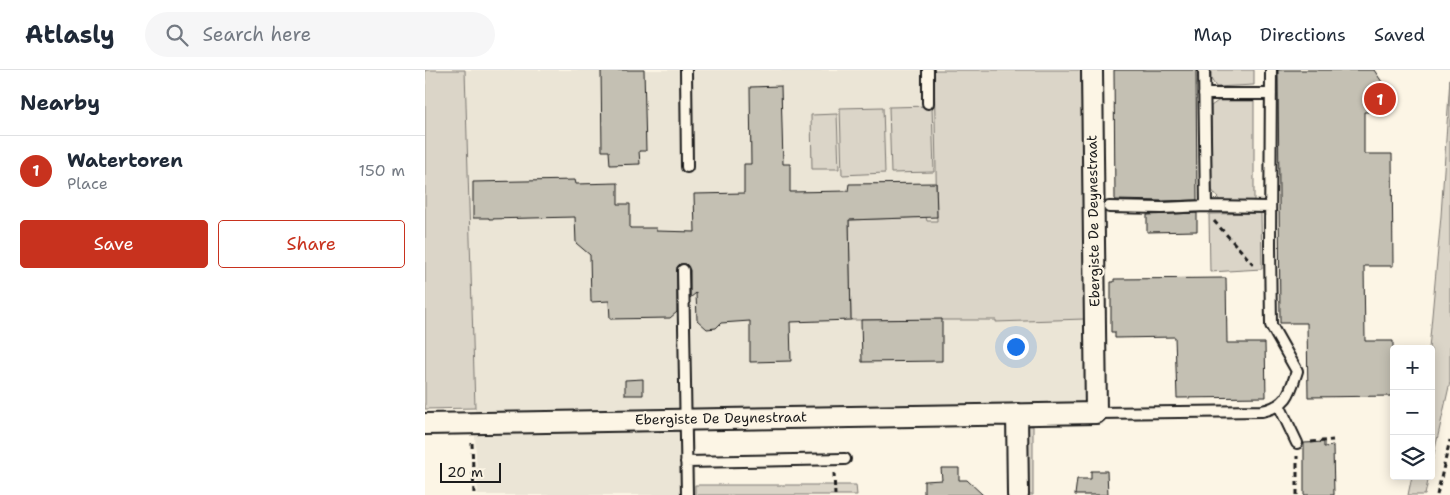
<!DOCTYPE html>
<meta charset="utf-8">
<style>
body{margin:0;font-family:"Shantell Sans",sans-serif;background:#f6f6f7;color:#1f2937}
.controls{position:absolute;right:15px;bottom:15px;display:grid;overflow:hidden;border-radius:5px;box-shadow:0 2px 12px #0003}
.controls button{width:45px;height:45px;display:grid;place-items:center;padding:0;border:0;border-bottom:1px solid #e0e1e3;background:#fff;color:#1f2937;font:25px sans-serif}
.scale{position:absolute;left:15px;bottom:12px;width:61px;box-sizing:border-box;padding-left:5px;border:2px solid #1c1c1c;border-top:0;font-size:14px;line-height:18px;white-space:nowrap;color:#1c1c1c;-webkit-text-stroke:4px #fcf5e5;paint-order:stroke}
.you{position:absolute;left:590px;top:276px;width:18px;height:18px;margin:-12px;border:4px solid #fff;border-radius:50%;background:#1a73e8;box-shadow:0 0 0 8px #1a73e833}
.badge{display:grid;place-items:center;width:32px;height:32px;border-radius:50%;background:#c8321e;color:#fff;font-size:16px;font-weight:700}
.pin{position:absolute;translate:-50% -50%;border:2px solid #fff;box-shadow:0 1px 5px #0006}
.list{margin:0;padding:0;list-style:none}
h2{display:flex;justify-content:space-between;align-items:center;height:65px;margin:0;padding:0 20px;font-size:21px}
h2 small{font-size:16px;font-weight:400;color:#747a83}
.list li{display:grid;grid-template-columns:32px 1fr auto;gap:15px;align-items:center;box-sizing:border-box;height:70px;padding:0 20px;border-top:1px solid #e0e1e3}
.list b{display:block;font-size:19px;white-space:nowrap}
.list p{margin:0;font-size:16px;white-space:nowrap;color:#747a83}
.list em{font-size:16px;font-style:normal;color:#747a83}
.actions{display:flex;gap:10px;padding:15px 20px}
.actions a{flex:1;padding:11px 0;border:1px solid #c8321e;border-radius:5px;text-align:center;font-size:18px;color:#c8321e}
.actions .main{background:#c8321e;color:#fff}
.icon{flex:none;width:28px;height:28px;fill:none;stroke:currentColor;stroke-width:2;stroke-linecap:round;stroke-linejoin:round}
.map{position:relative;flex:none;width:1025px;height:425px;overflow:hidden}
header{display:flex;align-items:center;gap:30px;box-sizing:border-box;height:70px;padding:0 25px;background:#fff;border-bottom:1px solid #e0e1e3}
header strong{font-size:24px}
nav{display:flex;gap:28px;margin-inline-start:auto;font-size:18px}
.search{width:350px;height:45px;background:#f6f6f7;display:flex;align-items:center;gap:12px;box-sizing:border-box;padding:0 18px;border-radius:28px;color:#747a83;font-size:19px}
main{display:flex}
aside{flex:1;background:#fff}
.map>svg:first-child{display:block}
.built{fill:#ebe5d6}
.green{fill:#dbd5c8;stroke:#7c7872}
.building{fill:#c4c0b3;stroke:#1c1c1c}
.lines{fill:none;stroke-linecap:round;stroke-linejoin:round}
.lane-casing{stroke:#1c1c1c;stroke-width:14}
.street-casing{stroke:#1c1c1c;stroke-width:24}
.path{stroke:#1c1c1c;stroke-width:3;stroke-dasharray:5 4;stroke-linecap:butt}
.lane{stroke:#fcf5e5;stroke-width:10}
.street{stroke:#fcf5e5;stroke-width:20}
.labels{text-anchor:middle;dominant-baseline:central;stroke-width:4.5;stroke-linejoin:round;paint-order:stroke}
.street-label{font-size:14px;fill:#1c1c1c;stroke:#fcf5e5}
</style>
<header>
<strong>Atlasly</strong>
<div class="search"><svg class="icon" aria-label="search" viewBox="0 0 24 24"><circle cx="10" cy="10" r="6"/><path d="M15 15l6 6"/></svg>Search here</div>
<nav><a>Map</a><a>Directions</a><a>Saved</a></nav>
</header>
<main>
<aside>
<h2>Nearby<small></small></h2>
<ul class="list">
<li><span class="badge">1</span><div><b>Watertoren</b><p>Place</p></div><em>150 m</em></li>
</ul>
<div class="actions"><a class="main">Save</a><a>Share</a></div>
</aside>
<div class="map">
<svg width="1025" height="425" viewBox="0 0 1025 425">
<rect width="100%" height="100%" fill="#fcf5e5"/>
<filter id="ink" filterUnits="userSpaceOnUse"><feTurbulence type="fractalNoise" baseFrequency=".02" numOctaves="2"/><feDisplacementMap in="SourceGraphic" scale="10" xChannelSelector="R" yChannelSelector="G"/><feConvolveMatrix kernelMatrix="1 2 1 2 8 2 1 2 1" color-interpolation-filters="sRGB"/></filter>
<g filter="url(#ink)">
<!-- built -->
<path class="built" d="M40,0H674L678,355L269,360L270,425H53L50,367V338Z"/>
<!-- green -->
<path class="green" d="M0,0H40L50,338L0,339Z
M509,0H656L659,249L571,252V250H426L424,150L501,147L502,151H512Z
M786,0H829V15L791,17L786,9Z
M1025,8V312L1006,397V279H1004L1016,146Z
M793,31H829V131H795L787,120L786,36Z
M507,36L509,102L466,103L464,37Z
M458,37L460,103L417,105L415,38Z
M412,44L414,99H387L386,45Z
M836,143L837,199L785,202L784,144Z
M584,356H608V425H584Z
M987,406H1004L1000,425H983Z
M270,415H431L432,425H270Z"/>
<!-- building -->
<path class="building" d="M176,0H219L221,81H214L215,94L185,95L184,81H177Z
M689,0H771L772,130L737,131L690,130Z
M853,0H949L969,30L962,42H939V84H967L968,196H939L940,271H968V326L883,327L882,253H855Z
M356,16L358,94H365V122L423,121L424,114L511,113L512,147L424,150L426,250L365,252L366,291L325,292V251L296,253L291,258L282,259L272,250L271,223L265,228V200L261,194H255L252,197V242L245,248L185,249L184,231L166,232L165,185L151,173L150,147L64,149V148H48V112L150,110L151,114L193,113V134H205V158H231V161L270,162L269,124L319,123V94H326L325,17Z
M772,143V161L722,162V145Z
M801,208L802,273H840L841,327L752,328L750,267L690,268V262H686V212H689V209Z
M517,249V291L437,292L436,250Z
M218,309V325H200V310Z
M899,372V377L908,376L909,425H879V373Z
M516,398H534V410H542L558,425H499V411L517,410Z
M666,401H682L683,425H650L652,409H666Z"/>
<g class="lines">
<defs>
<path id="lane" d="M261,0L262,97
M503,0V33
M779,0L781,136L845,137
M779,24H846
M684,137L737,138L781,136
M258,200L262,425
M854,335L872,373
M671,343L837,341C862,336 865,323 872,301L846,255L845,175L846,0
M261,392L420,389"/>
<path id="street" d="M592,344L593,425
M0,354L671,343L667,0"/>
</defs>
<!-- lane casing -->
<use href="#lane" class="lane-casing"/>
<!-- street casing -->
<use href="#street" class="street-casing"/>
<!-- path -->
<path class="path" d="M789,151L830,196
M886,372L908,370
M47,373L49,425
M409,403L410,425
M872,425V386
M1012,425L1025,370"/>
<!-- lane -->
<use href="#lane" class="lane"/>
<!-- street -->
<use href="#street" class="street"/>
</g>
</g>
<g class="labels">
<!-- street labels -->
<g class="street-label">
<text transform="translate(668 151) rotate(-91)">Ebergiste De Deynestraat</text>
<text transform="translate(296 348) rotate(-1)">Ebergiste De Deynestraat</text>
</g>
</g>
</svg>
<div class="controls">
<button>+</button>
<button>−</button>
<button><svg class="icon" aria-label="layers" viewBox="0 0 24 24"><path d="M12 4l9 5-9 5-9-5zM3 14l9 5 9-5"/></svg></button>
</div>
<div class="scale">20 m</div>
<div class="you"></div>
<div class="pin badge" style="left:955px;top:29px">1</div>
</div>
</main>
